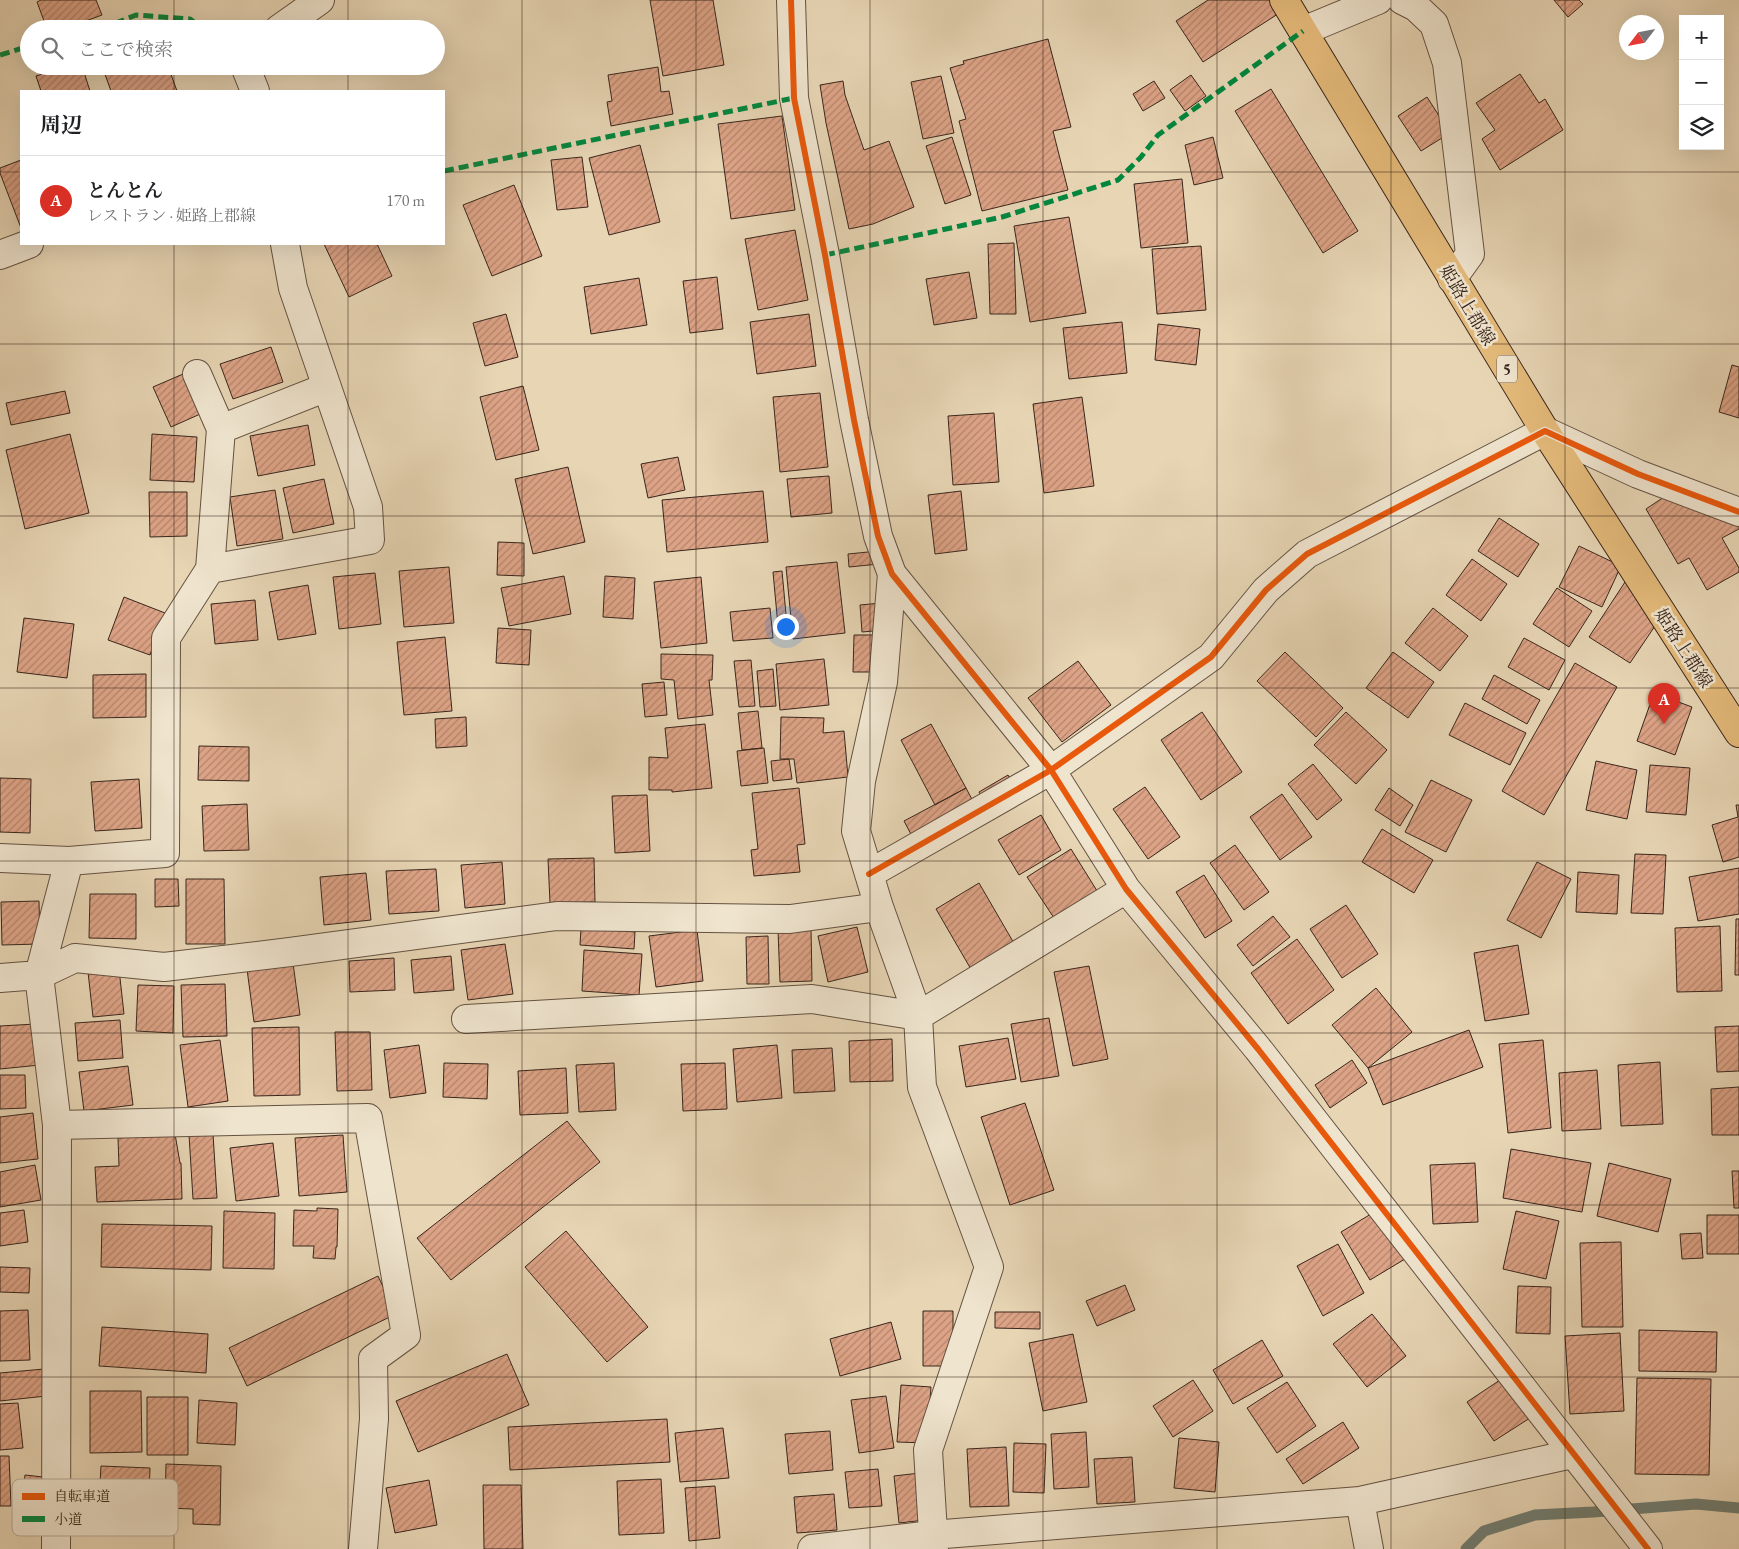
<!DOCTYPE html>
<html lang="ja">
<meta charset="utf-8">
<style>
body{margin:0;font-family:"EB Garamond","Noto Serif JP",serif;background:#f6f6f6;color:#202124}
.controls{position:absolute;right:15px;top:15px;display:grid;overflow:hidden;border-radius:0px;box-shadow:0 5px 20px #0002}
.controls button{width:45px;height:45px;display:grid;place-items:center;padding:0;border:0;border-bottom:1px solid #e0e0e0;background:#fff;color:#202124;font:25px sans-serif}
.compass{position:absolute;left:1619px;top:15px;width:45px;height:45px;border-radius:50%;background:#fff;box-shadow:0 5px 20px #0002;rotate:238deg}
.you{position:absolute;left:785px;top:626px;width:18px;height:18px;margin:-12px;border:4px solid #fff;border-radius:50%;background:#1a73e8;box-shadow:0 0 0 8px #1a73e833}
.badge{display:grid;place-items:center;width:32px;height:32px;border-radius:50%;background:#d93025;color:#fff;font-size:16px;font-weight:700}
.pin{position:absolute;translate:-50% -41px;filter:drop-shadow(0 1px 2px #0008)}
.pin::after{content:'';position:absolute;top:26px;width:18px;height:15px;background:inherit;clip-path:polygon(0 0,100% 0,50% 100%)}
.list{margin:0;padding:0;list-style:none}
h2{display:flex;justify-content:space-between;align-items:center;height:65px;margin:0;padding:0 20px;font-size:21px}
h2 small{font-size:16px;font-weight:400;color:#757577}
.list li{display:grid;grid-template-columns:32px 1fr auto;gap:15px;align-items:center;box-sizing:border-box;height:90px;padding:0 20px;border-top:1px solid #e0e0e0}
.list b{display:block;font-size:19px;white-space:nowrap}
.list p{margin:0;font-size:16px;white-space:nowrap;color:#757577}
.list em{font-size:16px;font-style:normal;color:#757577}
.icon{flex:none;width:28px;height:28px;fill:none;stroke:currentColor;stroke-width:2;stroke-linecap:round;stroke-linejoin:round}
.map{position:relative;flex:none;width:1739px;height:1549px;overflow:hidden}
.search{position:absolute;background:#fff;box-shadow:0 5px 20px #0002;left:20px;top:20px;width:425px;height:55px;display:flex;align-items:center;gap:12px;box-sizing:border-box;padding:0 18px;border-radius:28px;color:#757577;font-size:19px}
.panel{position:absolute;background:#fff;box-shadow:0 5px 20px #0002;left:20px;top:90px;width:425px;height:155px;border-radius:0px}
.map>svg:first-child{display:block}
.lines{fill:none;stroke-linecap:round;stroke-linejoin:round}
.stream{stroke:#717e73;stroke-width:11}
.building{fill:url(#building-hatch);stroke:#39261c}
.street-casing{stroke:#645242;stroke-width:30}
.primary-casing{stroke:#39261c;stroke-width:30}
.street{stroke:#efe4ce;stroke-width:28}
.primary{stroke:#e4ba7a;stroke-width:28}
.quiet{stroke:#00873e;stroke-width:5;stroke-dasharray:10 5;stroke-linecap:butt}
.cycleway-casing{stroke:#efe4ce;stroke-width:9}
.cycleway{stroke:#e8590c;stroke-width:6}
.grid{fill:none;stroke:#39261c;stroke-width:1;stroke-opacity:0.55}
.labels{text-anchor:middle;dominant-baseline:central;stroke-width:5;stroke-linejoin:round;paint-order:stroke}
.shield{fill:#efe4ce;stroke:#705f51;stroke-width:1}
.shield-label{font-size:16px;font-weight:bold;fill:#39261c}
.street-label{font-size:18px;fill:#39261c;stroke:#efe4ce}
.key{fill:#efe4ce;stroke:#b8ab99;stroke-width:1}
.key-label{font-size:14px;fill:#39261c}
</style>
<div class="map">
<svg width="1739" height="1549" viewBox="0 0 1739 1549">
<defs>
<pattern id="building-hatch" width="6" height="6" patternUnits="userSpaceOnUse" patternTransform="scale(1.25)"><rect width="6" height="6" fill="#dda386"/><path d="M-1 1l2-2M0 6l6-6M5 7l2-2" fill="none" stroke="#b4856d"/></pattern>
</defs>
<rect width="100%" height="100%" fill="#e7d5b4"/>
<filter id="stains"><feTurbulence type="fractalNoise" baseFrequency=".004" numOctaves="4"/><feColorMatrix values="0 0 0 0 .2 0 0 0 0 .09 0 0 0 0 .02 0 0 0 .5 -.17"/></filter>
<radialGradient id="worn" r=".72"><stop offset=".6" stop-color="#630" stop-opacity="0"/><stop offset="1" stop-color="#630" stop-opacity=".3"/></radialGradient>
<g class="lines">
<!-- stream -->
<path class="stream" d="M1466,1549L1484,1531L1535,1515L1593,1512L1696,1504L1739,1508"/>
</g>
<!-- building -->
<path class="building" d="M41,0H96L102,15L64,29H47L37,2Z
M650,0H713L724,65L663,76Z
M1208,0H1273L1281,12L1203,62L1176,21Z
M1554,0H1579L1583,4L1568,17Z
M1048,39L1071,127L1053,131L1068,190L982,211L959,121L966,119L950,68L964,64L963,61Z
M68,66H82L90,91H41L36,76Z
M102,66H168L177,91H111Z
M658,67L661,92L669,91L673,114L611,126L607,102L612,101L608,75Z
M1520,74L1539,103L1545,99L1563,130L1500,170L1482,139L1495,130L1476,103Z
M1191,75L1206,96L1185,111L1170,90Z
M941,76L954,133L923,139L911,82Z
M843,81L845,95L864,150L889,141L914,207L873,224L849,229L826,123L820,85Z
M1154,81L1165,98L1143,111L1133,94Z
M1271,89L1358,231L1323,253L1235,111Z
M1427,97L1450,133L1421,151L1398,116Z
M782,116L795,210L731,219L718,124Z
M952,137L971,195L945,204L926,146Z
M1213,137L1223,178L1194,185L1185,145Z
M640,145L660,222L609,235L589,158Z
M582,157L588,207L557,210L551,160Z
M21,160V228L0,173V168Z
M1182,179L1188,243L1141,248L1134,184Z
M514,185L542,256L492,276L463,205Z
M1069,217L1086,313L1030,322L1014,226Z
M795,230L808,300L758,310L745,239Z
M1014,243L1016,314H990L988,244Z
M324,244H377L392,276L349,297Z
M1201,246L1206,310L1157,314L1152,249Z
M969,272L977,318L934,325L926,279Z
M717,277L723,329L690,333L683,281Z
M639,278L647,325L591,334L584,287Z
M506,314L518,357L485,366L473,323Z
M809,314L816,366L757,374L750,322Z
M1122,322L1127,373L1069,379L1063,328Z
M1158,324L1200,329L1196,365L1155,360Z
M271,347L283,382L233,399L220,364Z
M1732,365L1739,367V418L1719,412Z
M190,371L207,411L171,427L153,387Z
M523,386L539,450L496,460L480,397Z
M65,391L70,413L11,425L6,403Z
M820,393L828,467L780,472L773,397Z
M1082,397L1094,486L1044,493L1033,404Z
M994,413L999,482L953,485L948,416Z
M308,425L315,465L258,476L250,436Z
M70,434L89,513L25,529L6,450Z
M152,434L197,437L194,482L150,480Z
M678,457L685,490L648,498L641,464Z
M568,467L585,542L533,554L515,479Z
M829,476L832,513L791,517L787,479Z
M324,479L334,524L293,533L283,488Z
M275,490L283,539L237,546L230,497Z
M763,491L768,542L667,552L662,500Z
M961,491L967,550L935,554L928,495Z
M149,492H187V536L150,537Z
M1670,493L1739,524V529L1722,538L1739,568V572L1707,590L1689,558L1678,564L1646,509Z
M1499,518L1539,544L1518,577L1478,551Z
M498,542L524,543V576L497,575Z
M1579,546L1621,566L1602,607L1559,587Z
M878,551L879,564L849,567L848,554Z
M1472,559L1507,584L1481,621L1446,595Z
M837,562L845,633L793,639L786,567Z
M449,567L454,623L404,627L399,571Z
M782,571L788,636L779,637L773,572Z
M375,573L381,624L339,629L333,577Z
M564,576L571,614L509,626L501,588Z
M605,576L635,578L633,619L603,617Z
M701,577L707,643L661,648L654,582Z
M1627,579L1657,623L1630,663L1589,637Z
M308,585L316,634L278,640L269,592Z
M1557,588L1592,611L1569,647L1533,624Z
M124,597L165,613L150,655L108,640Z
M255,600L258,640L215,644L211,604Z
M881,603L884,630L862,632L860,605Z
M770,608L773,638L733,641L730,612Z
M1433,608L1468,636L1440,671L1405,643Z
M24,618L74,624L67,678L17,672Z
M498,628L531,630L529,665L496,663Z
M854,635H878V672H853Z
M445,637L452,711L404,715L397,642Z
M1524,638L1565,660L1549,690L1508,667Z
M1285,652L1343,708L1316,737L1257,681Z
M1393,652L1434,682L1408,718L1366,688Z
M661,654L713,655L712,680H709L713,715L678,719L674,680L661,679Z
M824,659L829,705L780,710L776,664Z
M751,660L755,706L739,707L734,661Z
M1078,661L1111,705L1062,742L1028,698Z
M1575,663L1617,687L1544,815L1502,791Z
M773,669L776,706L760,707L757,671Z
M146,674V717L93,718V675Z
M1494,675L1540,700L1527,724L1482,699Z
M664,682L667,715L645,717L642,684Z
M1654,693L1692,707L1675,755L1637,741Z
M1465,703L1526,733L1510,765L1449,735Z
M758,711L762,748L742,750L738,713Z
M1202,712L1242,772L1201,800L1161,740Z
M1346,712L1387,750L1356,784L1314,745Z
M466,717L467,746L436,748L435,719Z
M781,717L824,718L823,733L844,731L848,777L797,783L794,759H780Z
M705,724L712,788L672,792V790H649V757L668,758L665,728Z
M931,724L966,788L935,805L901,740Z
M199,746L249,747V781L198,780Z
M764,748L768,783L741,786L737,751Z
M789,759L792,779L773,781L771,761Z
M1596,761L1637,770L1627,819L1586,810Z
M1313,764L1342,800L1317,820L1288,784Z
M1650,765L1690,768L1686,815L1646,812Z
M1008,775L1015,787L985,804L979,792Z
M0,778L31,779L30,833L0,832Z
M139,779L142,828L95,831L91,782Z
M1431,780L1472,800L1446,852L1405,832Z
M1145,787L1180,837L1148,859L1113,809Z
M799,788L805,844L797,845L800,872L754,876L751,850L758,849L752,793Z
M966,788L976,807L914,840L904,821Z
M1389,788L1413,805L1400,826L1375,810Z
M1282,794L1312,837L1280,860L1250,817Z
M647,795L650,851L615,853L612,796Z
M247,804L249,850L204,851L202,806Z
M1736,805H1739V857L1723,862L1712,825L1738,817Z
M1041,815L1061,850L1019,875L998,840Z
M1382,829L1433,860L1414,893L1362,862Z
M1235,845L1269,892L1244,910L1210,863Z
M1071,849L1099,894L1056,921L1027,877Z
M1635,854L1666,855L1663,914L1631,913Z
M594,858L595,902L550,903L548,859Z
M502,862L505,904L465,908L461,865Z
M1537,862L1571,879L1541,938L1507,920Z
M1739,868V914L1698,921L1689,877Z
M436,869L439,911L389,914L386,871Z
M1578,872L1619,875L1617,914L1576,912Z
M366,873L371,920L324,925L320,877Z
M1204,875L1232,921L1205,938L1176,892Z
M155,879H178L179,906L155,907Z
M186,879H224L225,944H186Z
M979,883L1015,945L972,971L936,909Z
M90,894H136V939L89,938Z
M39,901L40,944L2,945L1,902Z
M1346,905L1378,954L1342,978L1310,929Z
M1273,916L1290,937L1253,966L1237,945Z
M1736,919H1739V975H1735Z
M1720,926L1722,991L1677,992L1675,928Z
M857,927L868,972L828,982L818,936Z
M581,928L635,932L634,949L580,945Z
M811,929L812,981L780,982L778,930Z
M697,930L703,981L656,987L649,936Z
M768,936L769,984H747L746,937Z
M1297,939L1334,990L1288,1024L1251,973Z
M505,944L513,994L468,1000L461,950Z
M1518,945L1529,1014L1485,1021L1474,953Z
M584,950L642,954L639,995L582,991Z
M451,956L454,990L414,993L411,960Z
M394,958L395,990L350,992L349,961Z
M293,963L300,1015L254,1022L247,969Z
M1089,966L1108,1059L1073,1066L1054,972Z
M119,969L124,1014L93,1017L88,972Z
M225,984L227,1036L183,1037L181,985Z
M138,985L174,986L173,1033L136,1031Z
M1376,988L1412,1032L1368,1068L1332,1025Z
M1049,1018L1059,1076L1021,1082L1011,1024Z
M120,1020L123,1058L78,1061L75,1023Z
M36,1024L40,1065L0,1069V1026Z
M1739,1026V1071L1717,1072L1715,1027Z
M299,1027L300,1095L254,1096L252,1028Z
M1469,1030L1483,1067L1383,1105L1368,1068Z
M335,1032H370L372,1090L337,1091Z
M1008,1038L1016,1079L966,1087L959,1046Z
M892,1039L893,1081L850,1082L849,1041Z
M220,1040L228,1101L188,1107L180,1045Z
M1543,1040L1551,1128L1508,1133L1499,1044Z
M419,1045L426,1093L390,1098L384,1050Z
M777,1045L782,1098L737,1102L733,1049Z
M832,1048L835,1091L794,1093L792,1050Z
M1352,1060L1367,1083L1330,1108L1315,1085Z
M1660,1062L1663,1124L1621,1126L1618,1065Z
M444,1063L488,1064L487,1099L443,1097Z
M614,1063L616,1110L579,1112L576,1065Z
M725,1063L727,1109L683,1111L681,1064Z
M128,1066L133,1105L84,1111L79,1072Z
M566,1068L568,1113L520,1115L518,1071Z
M1597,1070L1601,1129L1562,1131L1559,1073Z
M0,1075H25L26,1108L0,1109Z
M1739,1087V1135H1712L1711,1089Z
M1025,1103L1054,1190L1010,1205L981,1117Z
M33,1113L38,1159L0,1163V1117Z
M567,1121L600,1162L451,1280L417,1238Z
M175,1134L180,1163H181L182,1199L97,1202L95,1167L119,1166L118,1138Z
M213,1134L217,1198L193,1199L189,1135Z
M343,1135L347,1192L299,1196L295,1138Z
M273,1143L279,1196L236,1201L230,1148Z
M1511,1149L1591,1163L1582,1212L1503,1198Z
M1475,1163L1478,1222L1433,1224L1430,1165Z
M1609,1163L1671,1179L1658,1232L1597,1216Z
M35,1165L41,1200L0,1207V1172Z
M1732,1171H1739V1208H1734Z
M317,1208L338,1209L337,1247H336L335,1259L313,1258L314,1246H293L294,1210L317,1211Z
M1381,1208L1410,1256L1370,1280L1341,1232Z
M24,1210L28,1242L0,1246V1213Z
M224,1211L275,1213L274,1269L223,1268Z
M1516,1211L1559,1221L1546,1279L1503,1269Z
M1707,1215H1739V1254H1707Z
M102,1224L212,1226L211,1270L101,1267Z
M566,1231L648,1327L607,1362L525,1267Z
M1701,1233L1703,1258L1682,1259L1680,1234Z
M1621,1242L1623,1327H1582L1580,1243Z
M1338,1244L1364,1293L1323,1316L1297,1266Z
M0,1267L30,1268L29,1293L0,1292Z
M378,1276L396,1314L247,1386L229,1348Z
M1125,1285L1135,1310L1097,1326L1086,1301Z
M1518,1286L1551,1287L1550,1334L1516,1333Z
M28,1310L30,1360L0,1361V1311Z
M923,1311H953V1366H923Z
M995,1312H1040V1329L995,1328Z
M1372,1314L1406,1356L1367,1387L1333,1344Z
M891,1322L901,1359L840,1376L830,1339Z
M102,1327L208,1334L206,1373L99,1366Z
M1639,1330L1717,1332L1716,1372L1639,1371Z
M1620,1333L1624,1411L1570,1414L1565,1336Z
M1073,1334L1087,1402L1043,1411L1029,1343Z
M1262,1340L1283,1376L1233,1404L1213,1370Z
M507,1354L529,1405L418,1452L396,1401Z
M44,1369L46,1396L0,1401V1373Z
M1503,1378L1530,1418L1494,1441L1467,1402Z
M1637,1378L1711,1379L1709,1475L1635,1474Z
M1193,1380L1213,1411L1173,1437L1153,1406Z
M1287,1382L1316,1426L1277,1453L1247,1408Z
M901,1385L931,1387L927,1443L897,1442Z
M90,1391H141L142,1452L90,1453Z
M886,1396L894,1448L859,1453L851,1400Z
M147,1397H188V1455H147Z
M199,1400L237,1403L235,1445L197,1443Z
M18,1403L23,1448L0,1450V1404Z
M667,1419L670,1462L510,1470L508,1427Z
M1343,1422L1359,1448L1303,1484L1286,1459Z
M723,1428L729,1478L680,1482L675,1433Z
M830,1431L833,1470L789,1474L785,1434Z
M1086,1432L1089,1487L1054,1489L1051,1434Z
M1179,1438L1219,1442L1215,1492L1174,1488Z
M1014,1443L1046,1444L1044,1493L1013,1492Z
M1006,1447L1009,1506L970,1507L967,1449Z
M0,1456H9L11,1506H0Z
M1132,1457L1135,1502L1097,1504L1094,1459Z
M166,1464L221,1466L220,1525L193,1524V1509L165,1508Z
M101,1466L150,1468L148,1521L98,1519Z
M878,1469L882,1506L849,1508L845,1472Z
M920,1473L925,1520L899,1523L894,1476Z
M25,1475L52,1478L47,1528L20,1525Z
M661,1479L664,1533L619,1535L617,1481Z
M429,1480L437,1525L395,1533L386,1488Z
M483,1485H521L523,1549H484Z
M715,1486L720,1538L689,1541L685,1488Z
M834,1494L837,1530L797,1533L794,1497Z"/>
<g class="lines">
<defs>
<path id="street" d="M791,0L794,98L825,255L854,420L878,536L892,574L1051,770L1126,889L1258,1049L1648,1549
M1402,0L1416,7L1434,24L1447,63L1470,254L1452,279
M279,29L320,0
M1303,31L1378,0
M245,66L255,91
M0,255L29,244
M197,374L221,429L210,569
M221,429L327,387
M892,574L883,682L861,781L856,831L879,907L918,1016L922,1087L989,1267L928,1450L934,1549
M0,858L69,861L165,853L166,638L210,569L370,540L368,507L293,288L285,244
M869,874L1051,770L1211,657L1266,590L1307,554L1545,431L1638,474L1739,512
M0,978L39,975L75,958L164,967L290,952L557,916L790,919L879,907
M466,1019L812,999L918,1016L1126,889
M57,1125L368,1118L406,1335L373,1359L374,1419L363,1549
M1360,1501L1369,1549
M56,1549L57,1125L39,975L69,861
M812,1549L932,1535L1360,1501L1572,1454"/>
<path id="primary" d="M1284,0L1545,431L1739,733"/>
</defs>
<!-- street casing -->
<use href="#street" class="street-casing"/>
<!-- primary casing -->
<use href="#primary" class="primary-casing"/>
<!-- street -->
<use href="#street" class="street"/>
<!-- primary -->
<use href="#primary" class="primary"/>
<!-- quiet -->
<path class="quiet" d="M101,29L136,15L190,19L203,29
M0,55L29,46
M444,171L794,98
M825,255L1002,217L1118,180L1141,157L1158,135L1303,31"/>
<defs>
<path id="cycleway" d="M791,0L794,98L825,255L854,420L878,536L892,574L1051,770L1126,889L1258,1049L1648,1549
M869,874L1051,770L1211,657L1266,590L1307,554L1545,431L1638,474L1739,512"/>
</defs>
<!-- cycleway casing -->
<use href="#cycleway" class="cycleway-casing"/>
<!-- cycleway -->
<use href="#cycleway" class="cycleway"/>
</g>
<!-- grid -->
<path class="grid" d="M174,0V29M348,0V29M522,0V1549M696,0V1549M870,0V1549M1043,0V1549M1217,0V1549M1391,0V1549M1565,0V1549M174,66V91M348,66V91M0,172H21M444,172H1739M174,244V1549M348,244V1549M0,344H1739M0,516H1739M0,688H1739M0,861H1739M0,1033H1739M0,1205H1739M0,1377H1739"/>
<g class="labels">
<!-- shield labels -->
<rect class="shield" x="1497" y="355.5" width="20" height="27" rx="4"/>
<g class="shield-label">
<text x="1507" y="369">5</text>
</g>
<!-- street labels -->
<g class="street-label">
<text transform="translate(1468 305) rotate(59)">姫路上郡線</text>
<text transform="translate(1684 648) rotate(57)">姫路上郡線</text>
</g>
</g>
<!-- legend -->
<rect x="12" y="1479" width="166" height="57" rx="8" class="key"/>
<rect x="22" y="1493" width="23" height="7" fill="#e8590c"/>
<rect x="22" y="1516" width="23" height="6" fill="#00873e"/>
<g class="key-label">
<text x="54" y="1501">自転車道</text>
<text x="54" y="1524">小道</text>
</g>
<rect width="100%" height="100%" filter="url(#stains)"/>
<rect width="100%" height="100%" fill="url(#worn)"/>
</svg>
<div class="controls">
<button>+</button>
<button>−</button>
<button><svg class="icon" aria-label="layers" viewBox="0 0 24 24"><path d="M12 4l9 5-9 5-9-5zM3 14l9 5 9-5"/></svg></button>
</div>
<svg class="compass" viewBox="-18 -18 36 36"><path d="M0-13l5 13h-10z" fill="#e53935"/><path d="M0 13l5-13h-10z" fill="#757577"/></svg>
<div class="you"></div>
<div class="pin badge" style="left:1664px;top:724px">A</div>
<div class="search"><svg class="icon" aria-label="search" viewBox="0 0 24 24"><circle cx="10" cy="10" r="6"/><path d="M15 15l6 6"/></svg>ここで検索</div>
<section class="panel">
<h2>周辺<small></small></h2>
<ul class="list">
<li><span class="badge">A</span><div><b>とんとん</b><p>レストラン · 姫路上郡線</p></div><em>170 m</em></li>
</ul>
</section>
</div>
